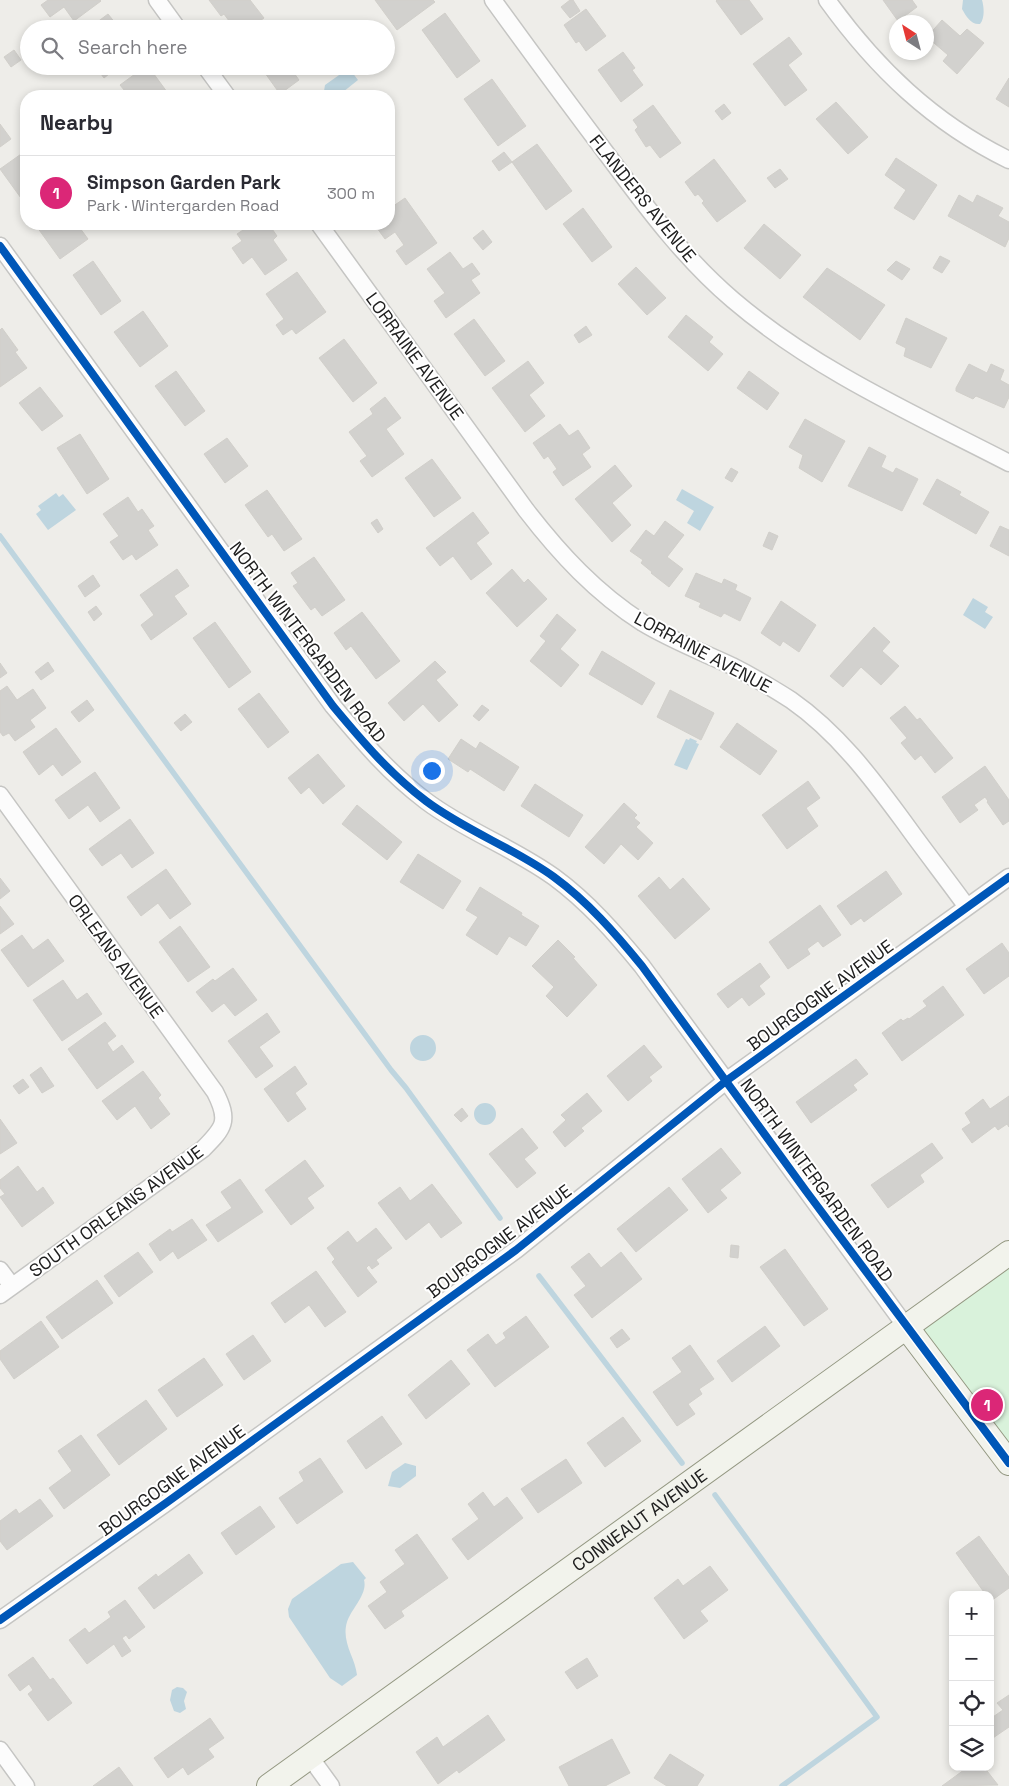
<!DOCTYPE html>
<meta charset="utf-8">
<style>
body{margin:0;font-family:"Space Grotesk",sans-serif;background:#f2f2f3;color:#2b2b33}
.controls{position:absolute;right:15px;bottom:15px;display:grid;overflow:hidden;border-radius:10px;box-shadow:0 2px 8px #0003}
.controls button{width:45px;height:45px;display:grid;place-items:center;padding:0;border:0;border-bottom:1px solid #e1e1e2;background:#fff;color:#2b2b33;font:25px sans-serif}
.compass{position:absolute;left:889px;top:15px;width:45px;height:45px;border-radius:50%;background:#fff;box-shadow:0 2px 8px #0003;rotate:324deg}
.you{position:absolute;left:431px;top:770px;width:18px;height:18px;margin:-12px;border:4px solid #fff;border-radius:50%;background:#1a73e8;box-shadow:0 0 0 8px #1a73e833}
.badge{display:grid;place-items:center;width:32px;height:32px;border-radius:50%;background:#db2777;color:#fff;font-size:16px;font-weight:700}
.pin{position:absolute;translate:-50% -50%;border:2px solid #fff;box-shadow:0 1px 5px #0006}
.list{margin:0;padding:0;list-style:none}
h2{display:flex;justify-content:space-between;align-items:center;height:65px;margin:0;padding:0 20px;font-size:21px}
h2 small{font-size:16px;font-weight:400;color:#7c7c81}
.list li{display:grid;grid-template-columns:32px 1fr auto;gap:15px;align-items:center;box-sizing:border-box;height:75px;padding:0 20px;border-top:1px solid #e1e1e2}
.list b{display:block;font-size:19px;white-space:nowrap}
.list p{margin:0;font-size:16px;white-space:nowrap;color:#7c7c81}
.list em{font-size:16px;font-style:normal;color:#7c7c81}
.icon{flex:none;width:28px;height:28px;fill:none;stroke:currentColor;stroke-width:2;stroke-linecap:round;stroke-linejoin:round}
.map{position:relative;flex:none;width:1009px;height:1786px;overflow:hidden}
.search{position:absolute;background:#fff;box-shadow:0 2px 8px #0003;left:20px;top:20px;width:375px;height:55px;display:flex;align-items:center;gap:12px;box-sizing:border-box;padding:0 18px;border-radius:28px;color:#7c7c81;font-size:19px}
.panel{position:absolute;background:#fff;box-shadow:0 2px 8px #0003;left:20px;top:90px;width:375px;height:140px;border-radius:20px}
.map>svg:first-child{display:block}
.park{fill:#d9f2db}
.water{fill:#bed5df}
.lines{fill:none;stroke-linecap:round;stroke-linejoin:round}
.stream{stroke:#bed5df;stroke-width:5.5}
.building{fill:#d2d1ce;stroke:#d1cfca}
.street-casing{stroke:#c5c5c3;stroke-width:19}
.secondary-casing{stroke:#939781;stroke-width:26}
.street{stroke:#fcfcfc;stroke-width:16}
.secondary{stroke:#f2f3ec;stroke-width:24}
.cycleway-casing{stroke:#fff;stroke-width:11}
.cycleway{stroke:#0057b8;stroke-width:8}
.labels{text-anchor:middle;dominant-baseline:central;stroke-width:4;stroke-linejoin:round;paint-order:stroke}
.street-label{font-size:18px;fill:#202020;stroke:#fff}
</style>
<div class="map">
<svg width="1009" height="1786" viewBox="0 0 1009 1786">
<rect width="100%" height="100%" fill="#eeede9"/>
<!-- park -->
<path class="park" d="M1009,1253V1463L907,1328Z"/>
<!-- water -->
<path class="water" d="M963,0H982C984,7 985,18 980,24C971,25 966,16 962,9Z
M349,68L358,80L338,96H328L324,91L325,85Z
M682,489L714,507L700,531L687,523L694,511L676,500Z
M56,493L59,497L63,494L76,510L48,530L36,514L41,510L38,506Z
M973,598L988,607L985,612L993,617L985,629L963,615Z
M690,738L697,741L696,743L699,744L687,770L674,765L686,739L689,740Z
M410 1048a13 13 0 1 1 26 0a13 13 0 1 1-26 0Z
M474 1114a11 11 0 1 1 22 0a11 11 0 1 1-22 0Z
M405,1463L416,1466V1476L400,1488L388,1486L392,1472Z
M353,1562L366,1578L364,1580C368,1594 351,1609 347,1622C341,1642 355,1657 357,1675L342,1686L330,1678L289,1617L288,1609L292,1599L341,1564Z
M177,1687L183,1688L187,1692L184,1701L186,1709L180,1713L174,1711L170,1700L172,1690Z"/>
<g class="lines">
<!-- stream -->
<path class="stream" d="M0,536L391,1070L406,1088L500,1218
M539,1276L682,1463
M715,1495L877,1717L782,1786"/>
</g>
<!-- building -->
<path class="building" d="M48,0H100L101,1L74,21L64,7L50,17L41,5Z
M209,0H250L264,18L249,29H235L224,14L221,16Z
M375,0H433L435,2L397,30Z
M570,0H573L580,11L570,18L561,7Z
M717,0H749L763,19L741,35L716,1Z
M883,0H912L917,7L898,21Z
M586,9L606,36L586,51L579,41L576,43L564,25Z
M445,13L480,61L457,78L422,30Z
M108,14L120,29H88Z
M942,20L960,36L967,29L984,43L957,74L943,61L948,55L927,37Z
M789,37L802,54L788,65L807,90L785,106L753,64Z
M14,50L21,60L11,67L4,57Z
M623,52L635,68L632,70L643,85L621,102L598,70Z
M95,66H119L104,78Z
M146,66H148L170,96H129L120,85Z
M260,66H289L299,80L280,94Z
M1009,78V107L996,99Z
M492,79L526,126L498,146L464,99Z
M836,102L868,137L848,154L816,119Z
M724,104L731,113L722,120L715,111Z
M653,105L681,143L660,158L650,145L646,147L635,130L638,127L633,120Z
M0,124L11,139L0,147Z
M537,144L572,191L546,210L512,162Z
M24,152L26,155V205L0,169Z
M504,152L512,162L499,171L492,161Z
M896,158L937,185L914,220L894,208L906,190L885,175Z
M714,159L746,201L717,222L702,203L704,201L698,194L695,196L685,182Z
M780,169L788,179L775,188L767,178Z
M959,195L973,203L977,195L1003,208L998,216L1009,222V238L1005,247L948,216Z
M405,198L437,243L406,265L396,251L404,245L395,232L385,239L374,224H389V209Z
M583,208L612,247L592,262L563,224Z
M42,224H77L88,239L60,259L37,227Z
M252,224H262L266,229L270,226L277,236L273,240L287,260L265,275L252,257L243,264L232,248L242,241L237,234Z
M764,224L801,255L780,279L744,248Z
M483,230L492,242L483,250L473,238Z
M450,252L463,269L472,263L480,274L471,280L480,293L446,318L434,301L445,293L427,269Z
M940,256L950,261L942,273L933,268Z
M93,261L121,301L101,315L73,275Z
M896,261L910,269L902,280L887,270Z
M636,267L666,298L647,315L618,284Z
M827,268L885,305L860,340L803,297Z
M297,272L326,312L296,334L292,329L283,335L276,325L284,319L266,294Z
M143,311L168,346L140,367L114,332Z
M686,315L713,337L709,342L723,354L708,371L668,337Z
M906,318L947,338L931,368L904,356L906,348L896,343Z
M474,319L505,361L485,376L454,334Z
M586,326L592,335L579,343L574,335Z
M2,328L18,350L15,352L27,368L0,387V330Z
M344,339L377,383L353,402L319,358Z
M528,361L544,383L529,395L545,416L525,432L492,388Z
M969,364L987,373L991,364L1004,370L1000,380L1009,385V397L1004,408L976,396L973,399L956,391V388Z
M176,371L205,411L185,426L155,386Z
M749,371L779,393L767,410L737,388Z
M40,387L63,416L42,431L19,403Z
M385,397L401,418L386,429L404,454L372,477L360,461L367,456L349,432L373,414L370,409Z
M805,419L845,441L822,482L799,468L803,455L789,447Z
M560,424L569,436L578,430L590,448L582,454L591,467L563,486L553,472L557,469L548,456L544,459L533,443Z
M80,434L109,479L87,494L57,448Z
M227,438L248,466L225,483L204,454Z
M869,447L886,456L881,467L893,473L896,468L918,479L902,511L848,486Z
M432,459L461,498L434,517L405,478Z
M615,465L632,486L612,503L631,525L612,542L575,499Z
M731,468L738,472L732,482L725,478Z
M937,479L961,492L959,495L989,512L976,534L923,504Z
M267,490L302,539L284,551L272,534L268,537L245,505Z
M128,497L138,512L142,509L154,526L148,530L158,545L136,560L132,554L123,560L110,542L119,536L103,514Z
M473,512L489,533L476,543L492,564L471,580L453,556L440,566L426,548Z
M377,519L383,529L378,533L371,523Z
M665,521L684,535L667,557L683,569L669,587L651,573L652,572L641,563L643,560L630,551L646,530L654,536Z
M1000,526L1009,530V556L990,546Z
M769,532L778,536L772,550L763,546Z
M314,557L345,600L322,616L315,607L311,610L293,586L298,583L291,573Z
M177,569L189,586L174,596L187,614L151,640L141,625L154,615L140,595Z
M512,569L524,583L528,579L547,599L517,627L486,593Z
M696,573L722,584L724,579L737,585L735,590L751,598L740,621L724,613L721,617L699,607L701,603L685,596Z
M93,575L100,586L85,597L78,586Z
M781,601L816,625L799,652L783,641L780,646L761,633Z
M96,606L102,614L94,621L88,612Z
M362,612L400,661L376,679L351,646L346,650L334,633Z
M557,614L576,630L560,649L579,665L561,687L530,661L546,641L540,636Z
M215,622L251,672L229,688L193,638Z
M874,627L890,642L882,651L899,666L881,685L861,667L843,687L830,676Z
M602,651L655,683L642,705L589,674Z
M435,661L446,672L436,680L458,705L439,722L423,704L404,721L388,703Z
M48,662L54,671L41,680L35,672Z
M0,663L7,673L0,678Z
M7,686L17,700L33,689L46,708L30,720L35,727L15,741L9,733L3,736L0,732V691Z
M670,690L714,713L701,740L657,717Z
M259,693L289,732L268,748L238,709Z
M87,700L94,710L79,722L71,712Z
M482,705L489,710L479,721L473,716Z
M905,706L917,720L920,718L953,758L935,773L921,755L915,760L901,743L907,738L890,718Z
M185,714L192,722L181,731L174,723Z
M737,723L777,751L760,775L720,747Z
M56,728L81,762L62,776L53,764L39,775L23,752Z
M461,739L476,749L480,742L519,767L504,791L470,769L468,772L448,759Z
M318,754L345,786L323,804L309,787L301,794L288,778Z
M985,766L1009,800V821L1003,825L987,802L988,801L985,797L974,805L978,810L960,823L942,797Z
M95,772L120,808L100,822L88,805L69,819L55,800Z
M808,781L820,798L806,808L818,826L787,849L762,815Z
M535,784L583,815L569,837L521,806Z
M624,803L637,815L634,818L640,823L636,827L653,843L638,860L621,844L604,864L585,847Z
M357,805L402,842L387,860L342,824Z
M130,819L154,853L132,868L121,853L102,866L89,849Z
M418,854L461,881L443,909L400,882Z
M166,869L191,904L170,919L158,903L141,916L127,897Z
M886,871L902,894L864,922L861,918L851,925L837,906Z
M659,877L670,890L683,878L710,909L675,939L638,896Z
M0,878L10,891L0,899Z
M480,887L522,913L521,915L539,926L526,946L509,936L497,955L466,935L478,917L466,910Z
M820,905L841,935L823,947L818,941L807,949L810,954L788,969L769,942Z
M0,906L14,924L0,934Z
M180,926L210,967L188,982L159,942Z
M22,935L33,950L48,939L64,961L28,987L1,950Z
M558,940L575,957L573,958L597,985L567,1017L546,996L554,987L532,966Z
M1002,943L1009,953V976L984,994L966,969Z
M760,963L770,977L759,986L765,994L749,1006L742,997L728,1008L717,994Z
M233,968L257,1000L235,1016L224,1003L212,1012L196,992L213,979L215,981Z
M63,980L77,1000L87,993L102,1014L62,1041L33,1000Z
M943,986L964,1015L902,1061L882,1033L901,1019L903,1021L908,1018L909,1019L927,1006L923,1001Z
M267,1013L280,1032L259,1047L273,1066L256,1078L228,1041Z
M105,1022L116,1036L107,1043L113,1052L122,1045L134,1062L97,1089L68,1049Z
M644,1045L662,1067L649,1077L652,1081L628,1101L607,1076Z
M856,1059L868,1074L853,1085L857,1090L811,1123L796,1102Z
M295,1066L307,1084L295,1093L306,1109L288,1122L264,1089Z
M41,1067L54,1086L42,1093L30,1075Z
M143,1071L161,1095L158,1098L170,1114L151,1129L135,1106L117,1120L102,1101Z
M23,1079L29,1087L19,1094L13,1086Z
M587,1093L602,1111L581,1128L584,1131L565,1147L553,1132L566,1120L561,1115Z
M1009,1096V1127L1007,1124L998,1130L995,1126L972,1143L962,1129L971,1123L965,1113L983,1099L990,1109Z
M462,1108L468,1116L461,1122L454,1115Z
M0,1119L17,1143L0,1154Z
M522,1128L538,1148L524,1159L536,1173L517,1188L489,1154Z
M932,1143L943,1158L920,1175L924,1182L888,1208L871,1185Z
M721,1148L741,1173L720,1190L727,1198L708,1213L682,1179Z
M305,1160L324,1186L307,1198L314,1208L291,1225L265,1190Z
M18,1166L37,1192L43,1187L54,1203L22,1227L0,1197L5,1194L0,1188V1180Z
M240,1179L263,1212L218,1242L206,1225L232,1208L221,1192Z
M432,1184L462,1223L441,1238L429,1222L406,1240L378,1203L400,1187L410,1201Z
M669,1187L688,1210L636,1252L617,1229Z
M192,1219L207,1240L178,1259L173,1251L160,1261L149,1244L170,1229L172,1232Z
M376,1228L392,1248L376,1260L379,1264L372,1269L369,1265L366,1268L377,1282L358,1297L332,1262L335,1259L327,1248L348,1231L357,1243Z
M731,1245L739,1246L738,1258L730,1257Z
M785,1249L828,1309L804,1326L760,1267Z
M138,1252L153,1272L119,1297L104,1276Z
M621,1252L642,1279L592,1318L574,1295L586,1286L571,1267L589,1253L601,1268Z
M316,1271L346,1312L325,1327L309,1305L285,1323L271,1303Z
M97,1280L113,1303L62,1339L46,1317Z
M526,1316L549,1347L495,1387L467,1350L488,1334L496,1345L506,1338L503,1333Z
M41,1321L59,1347L14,1379L0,1359V1351Z
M765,1326L780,1346L732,1382L717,1361Z
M622,1329L630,1339L617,1348L610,1338Z
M253,1335L271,1361L244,1380L226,1354Z
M690,1345L714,1379L699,1389L702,1394L688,1404L695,1414L677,1426L653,1392L682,1372L672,1358Z
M204,1358L223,1385L177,1417L158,1390Z
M451,1360L470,1384L426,1419L408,1395Z
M146,1400L167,1429L119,1465L97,1435Z
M382,1416L402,1444L366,1469L347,1441Z
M623,1417L641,1441L605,1467L587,1443Z
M81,1435L110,1475L64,1509L49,1488L72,1471L58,1451Z
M320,1458L343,1492L297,1524L279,1498L304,1481L299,1472Z
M566,1459L582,1483L538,1513L521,1489Z
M483,1492L494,1507L507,1497L523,1518L468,1560L452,1539L479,1519L468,1504Z
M40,1499L53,1516L7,1550L0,1541V1521L16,1509L19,1514Z
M260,1506L275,1527L236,1555L221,1533Z
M417,1534L448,1578L401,1611L404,1616L385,1629L368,1606L387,1592L380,1582L405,1564L395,1550Z
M979,1536L1009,1577V1588L991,1601L990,1595H986L956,1553Z
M189,1554L203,1573L154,1609L138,1588L156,1574L158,1577Z
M710,1566L728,1590L700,1611L708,1621L684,1639L654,1598L678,1579L683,1586Z
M125,1600L145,1627L129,1639L126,1635L122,1638L131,1651L122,1657L114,1644L87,1664L69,1640L85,1628L89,1633L111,1617L108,1612Z
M33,1657L50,1680L53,1678L72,1703L48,1721L28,1694L33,1690L29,1684L20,1691L8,1675Z
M587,1658L598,1676L577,1689L565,1672Z
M1009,1695V1727L990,1740V1719L1003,1710L997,1703Z
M488,1715L505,1740L459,1773L457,1770L438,1784L416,1752L437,1737L443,1747Z
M210,1718L224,1738L208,1749L214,1757L188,1775L183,1767L168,1778L154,1758Z
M612,1739L630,1773L605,1786H569L559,1767Z
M670,1754L704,1775L697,1786H667L654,1778Z
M119,1767L133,1786H93Z
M968,1767H972L975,1771L981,1767H984L998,1785L942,1786Z"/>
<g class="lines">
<defs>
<path id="street" d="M157,0L178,29
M493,0C532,54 572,108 612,161C649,211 686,260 733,300C815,370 914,414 1009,463
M827,0C876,68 933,123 1009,160
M205,66L227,96
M319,224L526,510C560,554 596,593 643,623C671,640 702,652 732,666C752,676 772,688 791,700C837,732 871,777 904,822C924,850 946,878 967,907
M0,246L333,706C363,742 389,773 426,801C466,831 514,848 554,877C588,902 615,933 642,966L907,1328
M0,795L215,1092C230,1121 224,1128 203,1149L0,1295
M0,1270L12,1286
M0,1620L166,1503L516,1250L726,1081L1009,877
M0,1750L26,1786
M310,1757L331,1786"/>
<g id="secondary">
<path d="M907,1328L1009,1463"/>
<path id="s1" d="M269,1786L1009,1253"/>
</g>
</defs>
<!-- street casing -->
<use href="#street" class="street-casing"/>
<!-- secondary casing -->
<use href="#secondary" class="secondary-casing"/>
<!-- street -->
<use href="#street" class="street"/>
<!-- secondary -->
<use href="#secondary" class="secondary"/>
<defs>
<path id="cycleway" d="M0,246L333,706C363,742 389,773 426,801C466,831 514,848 554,877C588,902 615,933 642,966L806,1191L1009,1463
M0,1620L166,1503L516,1250L726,1081L1009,877"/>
</defs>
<!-- cycleway casing -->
<use href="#cycleway" class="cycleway-casing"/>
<!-- cycleway -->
<use href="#cycleway" class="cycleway"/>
</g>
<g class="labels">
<!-- street labels -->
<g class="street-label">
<text transform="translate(643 198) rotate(51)">FLANDERS AVENUE</text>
<text transform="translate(415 356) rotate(54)">LORRAINE AVENUE</text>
<text transform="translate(308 642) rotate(53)">NORTH WINTERGARDEN ROAD</text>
<text transform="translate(703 652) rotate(28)">LORRAINE AVENUE</text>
<text transform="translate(116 956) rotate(54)">ORLEANS AVENUE</text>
<text transform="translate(820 995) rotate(-36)">BOURGOGNE AVENUE</text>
<text transform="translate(817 1180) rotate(54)">NORTH WINTERGARDEN ROAD</text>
<text transform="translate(116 1211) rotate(-36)">SOUTH ORLEANS AVENUE</text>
<text transform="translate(499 1241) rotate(-37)">BOURGOGNE AVENUE</text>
<text transform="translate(172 1480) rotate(-36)">BOURGOGNE AVENUE</text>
<text stroke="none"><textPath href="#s1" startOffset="456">CONNEAUT AVENUE</textPath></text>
</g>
</g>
</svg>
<div class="controls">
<button>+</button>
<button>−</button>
<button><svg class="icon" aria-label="locate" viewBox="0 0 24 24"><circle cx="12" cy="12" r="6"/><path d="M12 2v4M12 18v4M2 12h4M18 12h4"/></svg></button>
<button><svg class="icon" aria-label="layers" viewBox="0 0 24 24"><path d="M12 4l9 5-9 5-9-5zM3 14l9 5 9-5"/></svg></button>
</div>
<svg class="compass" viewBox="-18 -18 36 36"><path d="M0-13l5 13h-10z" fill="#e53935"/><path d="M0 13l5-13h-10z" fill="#7c7c81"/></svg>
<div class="you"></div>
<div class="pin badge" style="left:987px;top:1405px">1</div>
<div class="search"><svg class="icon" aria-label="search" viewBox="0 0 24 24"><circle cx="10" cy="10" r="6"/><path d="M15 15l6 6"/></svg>Search here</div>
<section class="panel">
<h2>Nearby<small></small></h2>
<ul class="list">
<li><span class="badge">1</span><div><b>Simpson Garden Park</b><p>Park · Wintergarden Road</p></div><em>300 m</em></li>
</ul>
</section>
</div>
